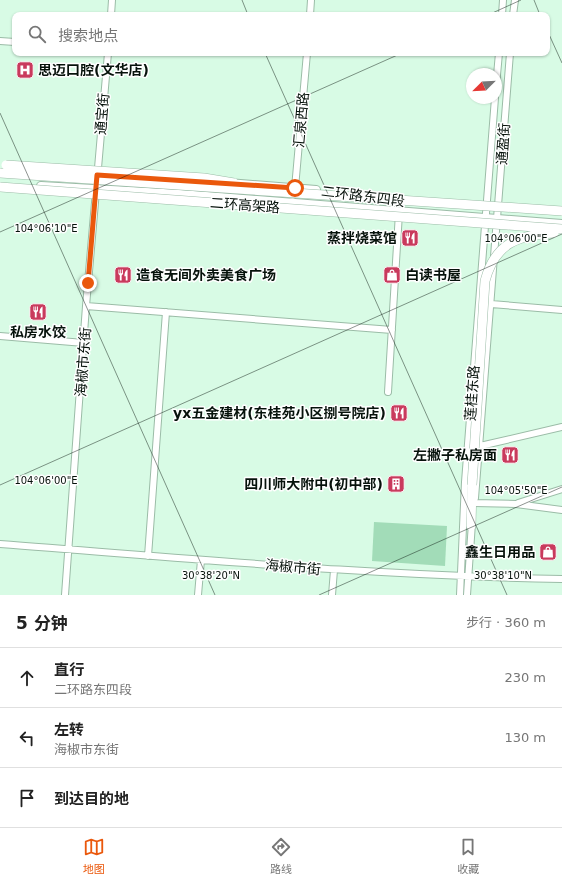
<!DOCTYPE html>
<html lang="zh">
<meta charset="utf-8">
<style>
body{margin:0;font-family:"DejaVu Sans","Noto Sans SC",sans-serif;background:#f2f2f2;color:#222}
.compass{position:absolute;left:466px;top:68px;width:36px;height:36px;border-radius:50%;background:#fff;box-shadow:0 1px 3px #0004;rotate:246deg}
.stop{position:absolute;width:12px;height:12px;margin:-9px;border:3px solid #ea580c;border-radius:50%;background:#fff}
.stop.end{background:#ea580c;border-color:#fff;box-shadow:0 1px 4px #0008}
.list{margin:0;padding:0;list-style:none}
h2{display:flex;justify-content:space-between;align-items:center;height:52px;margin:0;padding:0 16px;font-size:17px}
h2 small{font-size:13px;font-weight:400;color:#767676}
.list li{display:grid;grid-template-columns:26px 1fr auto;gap:12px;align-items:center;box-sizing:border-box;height:60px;padding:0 16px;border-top:1px solid #e0e0e0}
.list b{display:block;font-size:15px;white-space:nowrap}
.list p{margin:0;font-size:13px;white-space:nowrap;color:#767676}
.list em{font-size:13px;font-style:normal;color:#767676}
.icon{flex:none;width:22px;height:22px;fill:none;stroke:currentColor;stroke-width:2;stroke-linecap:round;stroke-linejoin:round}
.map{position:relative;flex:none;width:562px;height:595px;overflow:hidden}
.search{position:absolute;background:#fff;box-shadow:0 1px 3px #0004;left:12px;right:12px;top:12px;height:44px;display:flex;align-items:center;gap:10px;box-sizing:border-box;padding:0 14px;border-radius:8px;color:#767676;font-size:15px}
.sheet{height:232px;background:#fff}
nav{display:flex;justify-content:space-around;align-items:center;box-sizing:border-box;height:56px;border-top:1px solid #e0e0e0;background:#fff;font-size:11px;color:#767676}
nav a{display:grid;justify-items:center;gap:2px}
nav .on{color:#ea580c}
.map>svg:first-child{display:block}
.green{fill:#a2dcb8}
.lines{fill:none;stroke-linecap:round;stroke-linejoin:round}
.minor-casing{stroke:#9bbca7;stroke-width:8}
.major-casing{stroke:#9bbca7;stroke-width:10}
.highway-casing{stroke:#9bbca7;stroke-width:10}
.minor{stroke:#fff;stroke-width:6}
.major{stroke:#fff;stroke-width:8}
.highway{stroke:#fff;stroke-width:9}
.highway-bridge-casing{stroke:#9bbca7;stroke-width:10;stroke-linecap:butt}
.highway-bridge{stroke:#fff;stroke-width:9}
.route{stroke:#ea580c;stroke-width:5}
.ticks{fill:none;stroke:#06120b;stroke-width:1;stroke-opacity:0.45}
.labels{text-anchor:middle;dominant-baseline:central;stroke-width:3;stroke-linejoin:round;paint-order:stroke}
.poi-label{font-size:14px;font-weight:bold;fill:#06120b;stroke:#fefefe;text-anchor:end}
.street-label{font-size:14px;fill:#06120b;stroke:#fefefe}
.ticks-label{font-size:10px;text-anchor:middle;fill:#06120b;stroke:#fefefe;stroke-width:3;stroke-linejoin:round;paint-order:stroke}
</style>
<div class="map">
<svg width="562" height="595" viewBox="0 0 562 595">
<rect width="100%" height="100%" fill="#d8fbe5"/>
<!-- green -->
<path class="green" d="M374,522L447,526L445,566L372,561Z"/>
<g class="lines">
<defs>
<path id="minor" d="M111,15L112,0
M310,15L311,0
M502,15L503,0
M513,15L515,0
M0,41L15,42
M496,86L499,53
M295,188L307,53
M491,304L562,310
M86,306L392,330
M0,336L84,343
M388,392L399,213
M480,446L562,427
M475,498L510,53
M474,503L516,504L562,510
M518,503L562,489
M0,544C187,558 374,576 562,579
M148,556L166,312
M65,595L86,306L108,53
M198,595L201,560
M332,595L334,570
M460,595L465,482L495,98
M467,595L472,523"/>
<path id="major" d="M228,183L316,190
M41,186L180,194L562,224"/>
<path id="highway" d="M276,206L293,203
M471,526L472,485"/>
</defs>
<!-- minor casing -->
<use href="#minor" class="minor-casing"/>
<!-- major casing -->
<use href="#major" class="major-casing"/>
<!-- highway casing -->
<use href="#highway" class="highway-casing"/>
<!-- minor -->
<use href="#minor" class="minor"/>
<!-- major -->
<use href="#major" class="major"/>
<!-- highway -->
<use href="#highway" class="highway"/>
<defs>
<path id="highway-bridge" d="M6,165L204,178L234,183
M0,173L562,211
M0,187L562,229
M472,485L485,281C495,243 518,235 554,233"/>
</defs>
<!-- highway-bridge casing -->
<use href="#highway-bridge" class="highway-bridge-casing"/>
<!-- highway-bridge -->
<use href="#highway-bridge" class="highway-bridge"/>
</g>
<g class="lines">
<!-- route -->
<path class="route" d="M88,283L97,175L295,188"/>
</g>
<!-- ticks -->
<path class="ticks" d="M242,0L248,15M534,0L540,15M488,15L521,0M547,30L562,63M265,53L507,595M0,113L215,595M0,232L402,53M0,485L562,234M319,595L562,487"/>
<!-- icons -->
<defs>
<symbol id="hospital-square" viewBox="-11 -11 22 22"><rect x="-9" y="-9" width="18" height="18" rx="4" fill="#c93a5d" stroke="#fefefe"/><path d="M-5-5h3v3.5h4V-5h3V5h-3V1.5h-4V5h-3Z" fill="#fff"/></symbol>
<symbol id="restaurant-square" viewBox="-11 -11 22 22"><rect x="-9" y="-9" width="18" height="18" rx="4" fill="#c93a5d" stroke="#fefefe"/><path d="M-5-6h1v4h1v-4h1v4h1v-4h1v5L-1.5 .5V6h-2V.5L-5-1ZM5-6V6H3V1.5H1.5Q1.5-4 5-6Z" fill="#fff"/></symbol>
<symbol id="shop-square" viewBox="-11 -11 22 22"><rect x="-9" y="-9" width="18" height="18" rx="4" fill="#c93a5d" stroke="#fefefe"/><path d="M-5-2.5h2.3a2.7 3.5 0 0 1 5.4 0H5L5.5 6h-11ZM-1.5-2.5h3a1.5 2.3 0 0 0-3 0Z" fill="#fff"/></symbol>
<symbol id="building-square" viewBox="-11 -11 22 22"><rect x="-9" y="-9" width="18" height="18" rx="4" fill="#c93a5d" stroke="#fefefe"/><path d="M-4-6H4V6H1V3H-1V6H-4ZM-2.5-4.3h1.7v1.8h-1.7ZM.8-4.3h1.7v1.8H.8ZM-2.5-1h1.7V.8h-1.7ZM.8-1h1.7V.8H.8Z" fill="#fff"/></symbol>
</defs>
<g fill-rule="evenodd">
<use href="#hospital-square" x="15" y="60" width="20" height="20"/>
<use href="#restaurant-square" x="400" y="228" width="20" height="20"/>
<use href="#restaurant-square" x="113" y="265" width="20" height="20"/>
<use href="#shop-square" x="382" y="265" width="20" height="20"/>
<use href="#restaurant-square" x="28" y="302" width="20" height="20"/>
<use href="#restaurant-square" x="389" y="403" width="20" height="20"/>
<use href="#restaurant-square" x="500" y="445" width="20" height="20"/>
<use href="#building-square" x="386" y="474" width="20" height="20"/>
<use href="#shop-square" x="538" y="542" width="20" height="20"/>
</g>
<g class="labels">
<!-- poi labels -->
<g class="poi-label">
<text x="38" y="70" text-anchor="start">思迈口腔(文华店)</text>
<text x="397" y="238">蒸拌烧菜馆</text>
<text x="136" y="275" text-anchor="start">造食无间外卖美食广场</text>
<text x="405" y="275" text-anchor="start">白读书屋</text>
<text x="38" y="332" text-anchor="middle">私房水饺</text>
<text x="386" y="413">yx五金建材(东桂苑小区捌号院店)</text>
<text x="497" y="455">左撇子私房面</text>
<text x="383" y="484">四川师大附中(初中部)</text>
<text x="535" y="552">鑫生日用品</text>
</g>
<!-- street labels -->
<g class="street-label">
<text transform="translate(102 114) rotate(-85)">通宝街</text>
<text transform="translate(301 120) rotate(-85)">汇泉西路</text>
<text transform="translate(503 144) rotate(-86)">通盈街</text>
<text transform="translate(363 196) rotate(7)">二环路东四段</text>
<text transform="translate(245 205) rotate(4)">二环高架路</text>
<text transform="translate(83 362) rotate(-86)">海椒市东街</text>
<text transform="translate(472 393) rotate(-86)">莲桂东路</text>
<text transform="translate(293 567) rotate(5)">海椒市街</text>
</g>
</g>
<g class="ticks-label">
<text x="46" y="232">104°06'10"E</text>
<text x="516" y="242">104°06'00"E</text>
<text x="46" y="484">104°06'00"E</text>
<text x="516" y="494">104°05'50"E</text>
<text x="211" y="579">30°38'20"N</text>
<text x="503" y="579">30°38'10"N</text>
</g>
</svg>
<svg class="compass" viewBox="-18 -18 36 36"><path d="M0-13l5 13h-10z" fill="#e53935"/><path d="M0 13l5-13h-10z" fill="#767676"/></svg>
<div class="stop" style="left:295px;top:188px"></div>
<div class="stop end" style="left:88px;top:283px"></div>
<div class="search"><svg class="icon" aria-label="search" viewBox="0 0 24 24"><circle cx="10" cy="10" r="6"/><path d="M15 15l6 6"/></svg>搜索地点</div>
</div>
<section class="sheet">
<h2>5 分钟<small>步行 · 360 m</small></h2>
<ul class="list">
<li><svg class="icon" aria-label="ahead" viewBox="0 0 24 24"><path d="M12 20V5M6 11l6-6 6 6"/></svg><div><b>直行</b><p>二环路东四段</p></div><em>230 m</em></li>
<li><svg class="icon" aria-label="left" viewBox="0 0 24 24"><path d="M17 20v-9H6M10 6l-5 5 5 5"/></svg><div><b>左转</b><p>海椒市东街</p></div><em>130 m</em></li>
<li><svg class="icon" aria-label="arrive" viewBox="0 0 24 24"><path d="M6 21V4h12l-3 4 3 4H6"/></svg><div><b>到达目的地</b></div></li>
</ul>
</section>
<nav>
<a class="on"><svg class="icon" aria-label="map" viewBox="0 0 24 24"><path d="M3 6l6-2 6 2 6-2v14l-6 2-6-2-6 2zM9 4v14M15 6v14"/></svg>地图</a>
<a><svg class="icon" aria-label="directions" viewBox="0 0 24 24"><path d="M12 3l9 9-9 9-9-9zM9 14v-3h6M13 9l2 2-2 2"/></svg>路线</a>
<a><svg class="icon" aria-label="saved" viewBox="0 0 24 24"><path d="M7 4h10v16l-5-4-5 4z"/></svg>收藏</a>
</nav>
